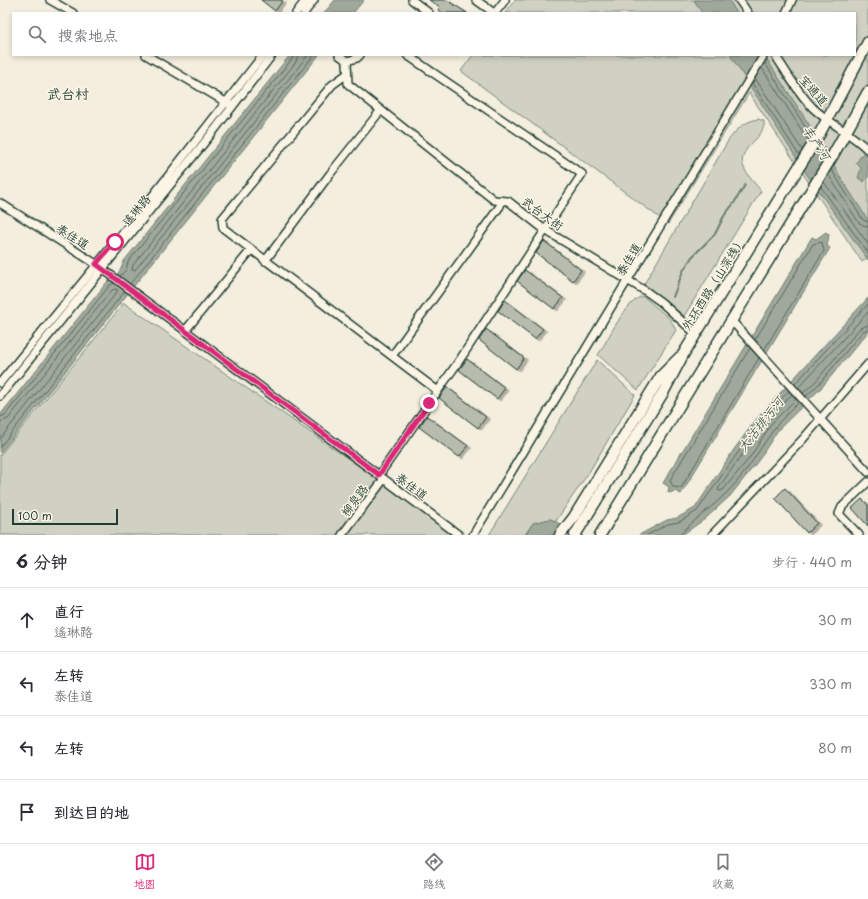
<!DOCTYPE html>
<html lang="zh">
<meta charset="utf-8">
<style>
body{margin:0;font-family:"Playpen Sans","LXGW WenKai TC",sans-serif;background:#f7f7f7;color:#2b2b33}
.scale{position:absolute;left:12px;bottom:10px;width:106px;box-sizing:border-box;padding-left:4px;border:2px solid #1f3d34;border-top:0;font-size:11px;line-height:14px;white-space:nowrap;color:#1f3d34;-webkit-text-stroke:3px #fcf5e5;paint-order:stroke}
.stop{position:absolute;width:12px;height:12px;margin:-9px;border:3px solid #db2777;border-radius:50%;background:#fff}
.stop.end{background:#db2777;border-color:#fff;box-shadow:0 1px 4px #0008}
.list{margin:0;padding:0;list-style:none}
h2{display:flex;justify-content:space-between;align-items:center;height:52px;margin:0;padding:0 16px;font-size:17px}
h2 small{font-size:13px;font-weight:400;color:#7c7c81}
.list li{display:grid;grid-template-columns:26px 1fr auto;gap:12px;align-items:center;box-sizing:border-box;height:64px;padding:0 16px;border-top:1px solid #e1e1e2}
.list b{display:block;font-size:15px;white-space:nowrap}
.list p{margin:0;font-size:13px;white-space:nowrap;color:#7c7c81}
.list em{font-size:13px;font-style:normal;color:#7c7c81}
.icon{flex:none;width:22px;height:22px;fill:none;stroke:currentColor;stroke-width:2;stroke-linecap:round;stroke-linejoin:round}
.map{position:relative;flex:none;width:868px;height:535px;overflow:hidden}
.search{position:absolute;background:#fff;box-shadow:0 2px 6px #0003;left:12px;right:12px;top:12px;height:44px;display:flex;align-items:center;gap:10px;box-sizing:border-box;padding:0 14px;border-radius:0px;color:#7c7c81;font-size:15px}
.sheet{height:308px;background:#fff}
nav{display:flex;justify-content:space-around;align-items:center;box-sizing:border-box;height:56px;border-top:1px solid #e1e1e2;background:#fff;font-size:11px;color:#7c7c81}
nav a{display:grid;justify-items:center;gap:2px}
nav .on{color:#db2777}
.map>svg:first-child{display:block}
.green{fill:#d0d1c2;stroke:#78877b}
.water{fill:#a0a89b;stroke:#6c7d72}
.lines{fill:none;stroke-linecap:round;stroke-linejoin:round}
.shore{stroke:#53685d;stroke-width:1}
.stream{stroke:#6c7d72;stroke-width:2}
.building{fill:#b8bcae;stroke:#1f3d34;filter:url(#shadow)}
.minor-casing{stroke:#1f3d34;stroke-width:10}
.highway-casing{stroke:#1f3d34;stroke-width:13}
.minor{stroke:#fcf5e5;stroke-width:7}
.highway{stroke:#fcf5e5;stroke-width:10}
.route{stroke:#db2777;stroke-width:5}
.labels{text-anchor:middle;dominant-baseline:central;stroke-width:3;stroke-linejoin:round;paint-order:stroke}
.street-label{font-size:12px;fill:#1f3d34;stroke:#fcf5e5}
.water-label{font-size:13px;font-style:italic;fill:#465d53;stroke:#fcf5e5}
.quarter-label{font-size:14px;fill:#1f3d34;stroke:#fcf5e5}
</style>
<div class="map">
<svg width="868" height="535" viewBox="0 0 868 535">
<defs>
<filter id="shadow"><feDropShadow dx="3.5" dy="2" stdDeviation="0" flood-color="#0004"/></filter>
</defs>
<rect width="100%" height="100%" fill="#f3eede"/>
<filter id="ink" filterUnits="userSpaceOnUse"><feTurbulence type="fractalNoise" baseFrequency=".025" numOctaves="2"/><feDisplacementMap in="SourceGraphic" scale="8" xChannelSelector="R" yChannelSelector="G"/><feConvolveMatrix kernelMatrix="1 2 1 2 8 2 1 2 1" color-interpolation-filters="sRGB"/></filter>
<g filter="url(#ink)">
<!-- green -->
<path class="green" d="M515,0H868V257L862,262L749,93L668,224L461,71L473,55H855V13H505Z
M758,119L764,121C766,139 738,146 743,165C746,175 755,183 761,191L684,316L644,284L728,141C737,129 743,122 758,119Z
M643,296L670,319L676,330L638,390L598,355C608,340 626,300 643,296Z
M124,303L458,535H0V455Z
M597,360L635,395L589,472L556,521L550,519L533,523L525,535H489Z"/>
<!-- water -->
<path class="water" d="M335,0H364L353,13H324Z
M694,0H729L737,13H702Z
M290,55H319L0,453V415L108,281C116,280 122,268 124,261Z
M730,55H764L825,149L841,178L868,220V260L808,176Z
M868,146V177L864,182L858,178L861,168L856,163Z
M826,232L829,235L827,246L830,248L681,494L675,491L669,493L668,492L669,487L663,483L812,237L816,239Z
M868,298V332L822,387L778,430L758,461L730,496L705,519L682,535H639L667,520L677,518L695,508L735,448L758,417Z
M550,519L583,535H525L533,523Z"/>
<g class="lines">
<!-- shore -->
<path class="shore" d="M298,55L296,62L133,265L132,270H135L308,55
M765,63L811,136
M762,68L808,140
M755,78L802,150
M752,83L799,155
M831,169L863,220L868,222
M828,174L859,223L868,227
M824,182L868,244
M821,187L868,253
M120,276L126,270L128,262L292,59L293,55
M130,284L314,55
M755,340L813,244L822,242L824,251L764,350
M750,348L670,480L673,487L681,488L759,358
M795,384L868,304
M798,388L868,312
M803,393L816,381L860,328L868,325
M792,394C764,424 741,455 718,489L719,491L723,490L751,456L771,424L796,399
M806,396L819,384L863,331L868,330
M0,417L5,415L110,285L114,283
M0,422L8,419L112,290L117,289V292L0,439
M0,447L125,291
M647,535L668,524L679,522L697,511L761,420L789,391
M680,535C681,531 714,505 720,499C743,479 757,453 774,429C781,419 791,410 799,402"/>
<!-- stream -->
<path class="stream" d="M673,297L683,271L692,257L715,234L724,216L734,203L745,185"/>
</g>
<!-- building -->
<path class="building" d="M261,0H283L275,11Z
M429,0H447L467,13H443L438,10L440,7Z
M544,241L581,270L573,281L536,253Z
M525,270L563,298L554,309L517,281Z
M505,300L543,329L535,339L498,311Z
M486,329L524,358L516,369L479,340Z
M467,359L505,388L497,399L459,370Z
M447,387L486,417L478,428L439,398Z
M427,416L468,446L459,457L419,427Z
M785,488L817,523L807,533L775,498Z
M862,499L868,505V526L852,508Z"/>
<g class="lines">
<defs>
<path id="minor" d="M50,0L73,13
M412,0L429,13
M476,0L494,13
M739,0L748,13
M296,13L306,0
M304,13L314,0
M495,13L505,0
M786,13L792,0
M146,55L229,104
M339,55L347,61L348,84L494,200L508,201L545,230L647,292L661,302L696,334
M775,55C787,73 798,93 813,108C830,124 851,133 868,150
M347,61L357,58L360,55
M347,74L332,85L222,219L223,228L438,391
M0,203L96,264L459,535
M265,261L330,174L381,110
M731,320L868,472
M185,331L251,250
M392,356L500,206L501,201
M0,383L144,207L263,55
M0,396L216,128L272,55
M379,475L461,358L582,174L407,55
M342,535L384,479
M473,535L764,55
M712,535L803,439L868,364
M859,535L839,514L842,507L868,482"/>
<path id="highway" d="M560,535L574,517L661,376L680,357
M575,535L664,391L684,353L820,133L868,42
M600,535L833,155L868,92"/>
</defs>
<!-- minor casing -->
<use href="#minor" class="minor-casing"/>
<!-- highway casing -->
<use href="#highway" class="highway-casing"/>
<!-- minor -->
<use href="#minor" class="minor"/>
<!-- highway -->
<use href="#highway" class="highway"/>
</g>
</g>
<g class="lines" filter="url(#ink)">
<!-- route -->
<path class="route" d="M115,242L96,264L379,475L429,403"/>
</g>
<g class="labels">
<!-- street labels -->
<g class="street-label">
<text transform="translate(814 90) rotate(49)">宝通道</text>
<text transform="translate(136 210) rotate(-51)">遥琳路</text>
<text transform="translate(543 213) rotate(36)">武台大街</text>
<text transform="translate(73 236) rotate(32)">泰佳道</text>
<text transform="translate(628 259) rotate(-59)">泰佳道</text>
<text transform="translate(713 283) rotate(-58)">外环西路（山深线）</text>
<text transform="translate(412 486) rotate(37)">泰佳道</text>
<text transform="translate(354 500) rotate(-53)">柳泉路</text>
</g>
<!-- water labels -->
<g class="water-label">
<text transform="translate(817 142) rotate(57)">丰产河</text>
<text transform="translate(760 424) rotate(-52)">大沽排污河</text>
</g>
<!-- quarter labels -->
<g class="quarter-label">
<text x="68" y="93">武台村</text>
</g>
</g>
</svg>
<div class="scale">100 m</div>
<div class="stop" style="left:115px;top:242px"></div>
<div class="stop end" style="left:429px;top:403px"></div>
<div class="search"><svg class="icon" aria-label="search" viewBox="0 0 24 24"><circle cx="10" cy="10" r="6"/><path d="M15 15l6 6"/></svg>搜索地点</div>
</div>
<section class="sheet">
<h2>6 分钟<small>步行 · 440 m</small></h2>
<ul class="list">
<li><svg class="icon" aria-label="ahead" viewBox="0 0 24 24"><path d="M12 20V5M6 11l6-6 6 6"/></svg><div><b>直行</b><p>遥琳路</p></div><em>30 m</em></li>
<li><svg class="icon" aria-label="left" viewBox="0 0 24 24"><path d="M17 20v-9H6M10 6l-5 5 5 5"/></svg><div><b>左转</b><p>泰佳道</p></div><em>330 m</em></li>
<li><svg class="icon" aria-label="left" viewBox="0 0 24 24"><path d="M17 20v-9H6M10 6l-5 5 5 5"/></svg><div><b>左转</b></div><em>80 m</em></li>
<li><svg class="icon" aria-label="arrive" viewBox="0 0 24 24"><path d="M6 21V4h12l-3 4 3 4H6"/></svg><div><b>到达目的地</b></div></li>
</ul>
</section>
<nav>
<a class="on"><svg class="icon" aria-label="map" viewBox="0 0 24 24"><path d="M3 6l6-2 6 2 6-2v14l-6 2-6-2-6 2zM9 4v14M15 6v14"/></svg>地图</a>
<a><svg class="icon" aria-label="directions" viewBox="0 0 24 24"><path d="M12 3l9 9-9 9-9-9zM9 14v-3h6M13 9l2 2-2 2"/></svg>路线</a>
<a><svg class="icon" aria-label="saved" viewBox="0 0 24 24"><path d="M7 4h10v16l-5-4-5 4z"/></svg>收藏</a>
</nav>
